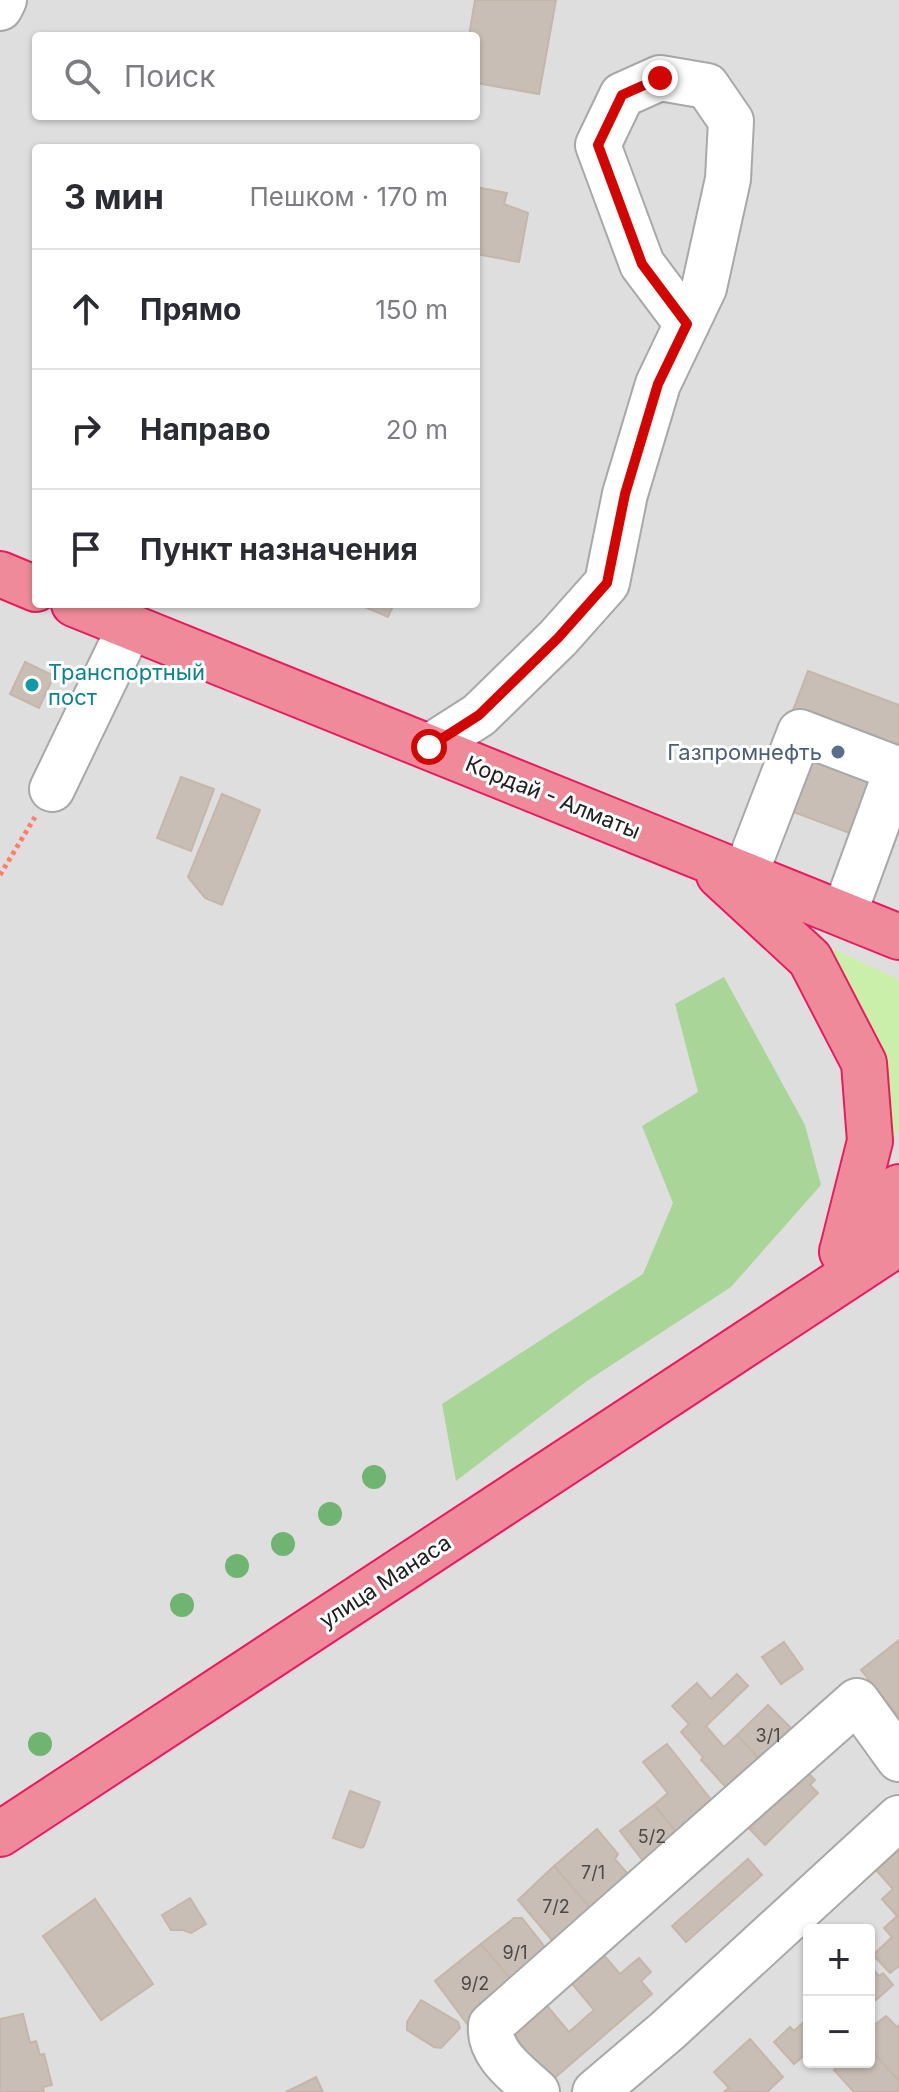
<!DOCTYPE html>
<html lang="ru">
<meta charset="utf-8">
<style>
body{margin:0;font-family:Inter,sans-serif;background:#f7f7f7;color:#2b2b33}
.controls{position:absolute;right:24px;bottom:24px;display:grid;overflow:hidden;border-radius:8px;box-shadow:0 2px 6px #0004}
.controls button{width:72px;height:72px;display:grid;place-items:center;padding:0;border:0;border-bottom:2px solid #e1e1e2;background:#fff;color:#2b2b33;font:40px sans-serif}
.stop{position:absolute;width:24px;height:24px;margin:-18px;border:6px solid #d20500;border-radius:50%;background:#fff}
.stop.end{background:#d20500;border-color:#fff;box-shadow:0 2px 8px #0008}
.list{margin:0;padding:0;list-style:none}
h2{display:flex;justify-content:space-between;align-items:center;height:104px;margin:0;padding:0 32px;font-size:34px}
h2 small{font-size:26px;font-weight:400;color:#7c7c81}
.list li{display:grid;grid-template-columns:52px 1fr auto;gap:24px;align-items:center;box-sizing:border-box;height:120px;padding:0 32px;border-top:2px solid #e1e1e2}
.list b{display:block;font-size:30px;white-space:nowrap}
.list em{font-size:26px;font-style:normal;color:#7c7c81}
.icon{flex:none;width:44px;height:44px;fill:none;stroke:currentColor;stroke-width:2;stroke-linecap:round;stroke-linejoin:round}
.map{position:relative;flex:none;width:899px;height:2092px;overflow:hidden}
.search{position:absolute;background:#fff;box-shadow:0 2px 6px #0004;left:32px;top:32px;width:448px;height:88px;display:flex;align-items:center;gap:20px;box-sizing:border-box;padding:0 28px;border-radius:8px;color:#7c7c81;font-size:30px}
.panel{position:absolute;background:#fff;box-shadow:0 2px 6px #0004;left:32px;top:144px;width:448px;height:464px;border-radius:8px}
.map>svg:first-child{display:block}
.residential{fill:#dfdede;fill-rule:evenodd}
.grass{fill:#caefaa}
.forest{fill:#a9d599}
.building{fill:#c8beb6;stroke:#c5b6a8;stroke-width:2}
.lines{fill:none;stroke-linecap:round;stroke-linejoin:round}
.minor-casing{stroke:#a8a8a8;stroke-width:48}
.highway-casing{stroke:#ea1a5d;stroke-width:48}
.path{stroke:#ff7e6b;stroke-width:5;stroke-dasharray:4 4;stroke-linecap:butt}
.minor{stroke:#fff;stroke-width:44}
.highway{stroke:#ef8a9a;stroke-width:44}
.tree{fill:#6fb571}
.route{stroke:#d20500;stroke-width:10}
.culture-dot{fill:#0f9aa8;stroke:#fff;stroke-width:3}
.service-dot{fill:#5c6f8a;stroke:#fff;stroke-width:3}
.labels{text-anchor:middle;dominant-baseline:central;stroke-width:6;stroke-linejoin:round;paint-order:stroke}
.number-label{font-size:18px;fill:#4b4846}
.culture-label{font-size:22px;fill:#0d838f;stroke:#fff;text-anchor:start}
.service-label{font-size:22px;fill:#4e5e75;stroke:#fff;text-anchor:end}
.street-label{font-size:22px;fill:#212121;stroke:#fff}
</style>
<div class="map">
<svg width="899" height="2092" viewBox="0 0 899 2092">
<rect width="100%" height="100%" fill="#f2efe7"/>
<!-- residential -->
<path class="residential" d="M0,0H899V2092H0ZM36,36H476V116H36ZM36,148H476V604H36ZM809,1930H869V2062H809Z"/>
<!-- grass -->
<path class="grass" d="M813,939L899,980V1129L879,1170Z"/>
<!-- forest -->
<path class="forest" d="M724,977L805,1125L821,1185L731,1287L587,1381L456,1481L442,1404L643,1274L673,1203L642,1126L698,1092L675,1004Z"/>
<!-- building -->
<path class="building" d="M475,0H556L539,94L476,83V36H469Z
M476,187L507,193L504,204L528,213L519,262L476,254Z
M358,604H394L388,617Z
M25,662L54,676L39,708L10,694Z
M808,671L899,705V830L892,849L759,799Z
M181,777L214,789L191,851L157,838Z
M222,794L260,810L222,905L205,898L188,877Z
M899,1640V1717L861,1670Z
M784,1642L803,1669L781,1684L762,1657Z
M737,1674L748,1686L706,1726L724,1747L737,1735L766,1766L733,1795L701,1760L703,1757L681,1732L689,1724L672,1706L697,1683L711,1699Z
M768,1705L799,1736L766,1766L737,1735Z
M667,1744L720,1811L685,1842L654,1805L668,1793L643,1762Z
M804,1769L815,1780L810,1785L818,1793L765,1845L746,1825Z
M350,1791L380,1802L364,1846L361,1848L333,1838Z
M654,1805L685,1842L650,1870L620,1831Z
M597,1829L618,1854L615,1859L632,1879L594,1912L554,1866Z
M899,1850V1966L890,1973L873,1955L892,1937L884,1928L897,1916L882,1899L893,1889L876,1870Z
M748,1859L762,1875L686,1942L672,1926Z
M554,1866L594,1912L557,1946L518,1900Z
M190,1898L206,1924L191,1933L183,1930H171L162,1915Z
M95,1899L153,1984L101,2020L43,1936Z
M514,1918H522L544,1946L541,1949L545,1954L512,1981L481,1944Z
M481,1944L516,1985L468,2025L435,1981Z
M601,1952L620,1974L639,1958L651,1972L641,1981L652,1994L544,2087L501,2036L542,2000L569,2032L594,2010L569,1980Z
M869,1965L879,1976L883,1973L893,1985L876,2000L871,1994L869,1996Z
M421,2000L458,2022L460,2028L441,2048L434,2047L407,2030V2022Z
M23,2014L30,2043L36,2041L40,2055L44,2054L52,2085L43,2087L44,2092H0V2019Z
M886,2016L897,2027L899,2025V2081L869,2048V2022L873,2026Z
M809,2017V2051L794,2064L774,2042L790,2027L794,2031Z
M750,2039L783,2077L767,2092H724L729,2088L714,2072Z
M869,2048L899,2081V2092H854L834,2070L843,2062H869Z
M316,2077L323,2092H286Z"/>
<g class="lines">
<defs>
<path id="minor" d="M0,8L4,0
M429,747L479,715L558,638L607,583L625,494L658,384L704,288L728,179L731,121L707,86L660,78L622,95L598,145L642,264L687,324
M52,789L130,627
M745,875L800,732L897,769L844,914
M537,2092C518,2074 488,2054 491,2025L857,1701L899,1759
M595,2092L667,2031L899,1818"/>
<path id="highway" d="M0,574L36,589
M74,604L899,937
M719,875L810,959L864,1063L870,1141L842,1252
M842,1251L884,1210L899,1187
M0,1834L899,1243"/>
</defs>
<!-- minor casing -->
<use href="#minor" class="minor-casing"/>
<!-- highway casing -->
<use href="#highway" class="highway-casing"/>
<!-- path -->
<path class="path" d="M0,875L35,817"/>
<!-- minor -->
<use href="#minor" class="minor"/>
<!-- highway -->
<use href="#highway" class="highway"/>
</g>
<!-- trees -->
<g class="tree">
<circle cx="374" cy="1477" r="12"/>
<circle cx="330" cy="1514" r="12"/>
<circle cx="283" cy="1544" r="12"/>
<circle cx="237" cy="1566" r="12"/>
<circle cx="182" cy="1605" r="12"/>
<circle cx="40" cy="1744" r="12"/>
</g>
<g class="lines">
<!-- route -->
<path class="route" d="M429,747L479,715L558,638L607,583L625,494L658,384L687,324L642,264L598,145L622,95L660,78"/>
</g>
<!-- markers -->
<circle class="culture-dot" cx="32" cy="685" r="8"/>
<circle class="service-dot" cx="838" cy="752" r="8"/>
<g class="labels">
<!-- number labels -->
<g class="number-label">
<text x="768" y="1735">3/1</text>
<text x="652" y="1836">5/2</text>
<text x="593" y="1872">7/1</text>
<text x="556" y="1906">7/2</text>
<text x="515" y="1952">9/1</text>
<text x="475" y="1983">9/2</text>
</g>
<!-- culture labels -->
<g class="culture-label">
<text x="48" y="672">Транспортный<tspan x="48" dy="25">пост</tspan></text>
</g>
<!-- service labels -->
<g class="service-label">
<text x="822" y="752">Газпромнефть</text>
</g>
<!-- street labels -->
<g class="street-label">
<text transform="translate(553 797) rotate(22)">Кордай - Алматы</text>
<text transform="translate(385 1581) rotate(-33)">улица Манаса</text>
</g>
</g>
</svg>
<div class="controls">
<button>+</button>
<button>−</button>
</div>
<div class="stop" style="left:429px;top:747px"></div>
<div class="stop end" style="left:660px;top:78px"></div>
<div class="search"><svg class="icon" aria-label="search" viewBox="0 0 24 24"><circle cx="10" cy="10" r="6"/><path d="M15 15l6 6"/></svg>Поиск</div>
<section class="panel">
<h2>3 мин<small>Пешком · 170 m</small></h2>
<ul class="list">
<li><svg class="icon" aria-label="ahead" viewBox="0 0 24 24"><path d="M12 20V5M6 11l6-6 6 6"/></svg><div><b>Прямо</b></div><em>150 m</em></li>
<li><svg class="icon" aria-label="right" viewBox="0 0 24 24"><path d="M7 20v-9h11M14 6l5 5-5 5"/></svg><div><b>Направо</b></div><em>20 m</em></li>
<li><svg class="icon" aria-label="arrive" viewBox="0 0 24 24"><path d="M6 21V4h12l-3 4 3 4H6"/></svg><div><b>Пункт назначения</b></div></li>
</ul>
</section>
</div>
